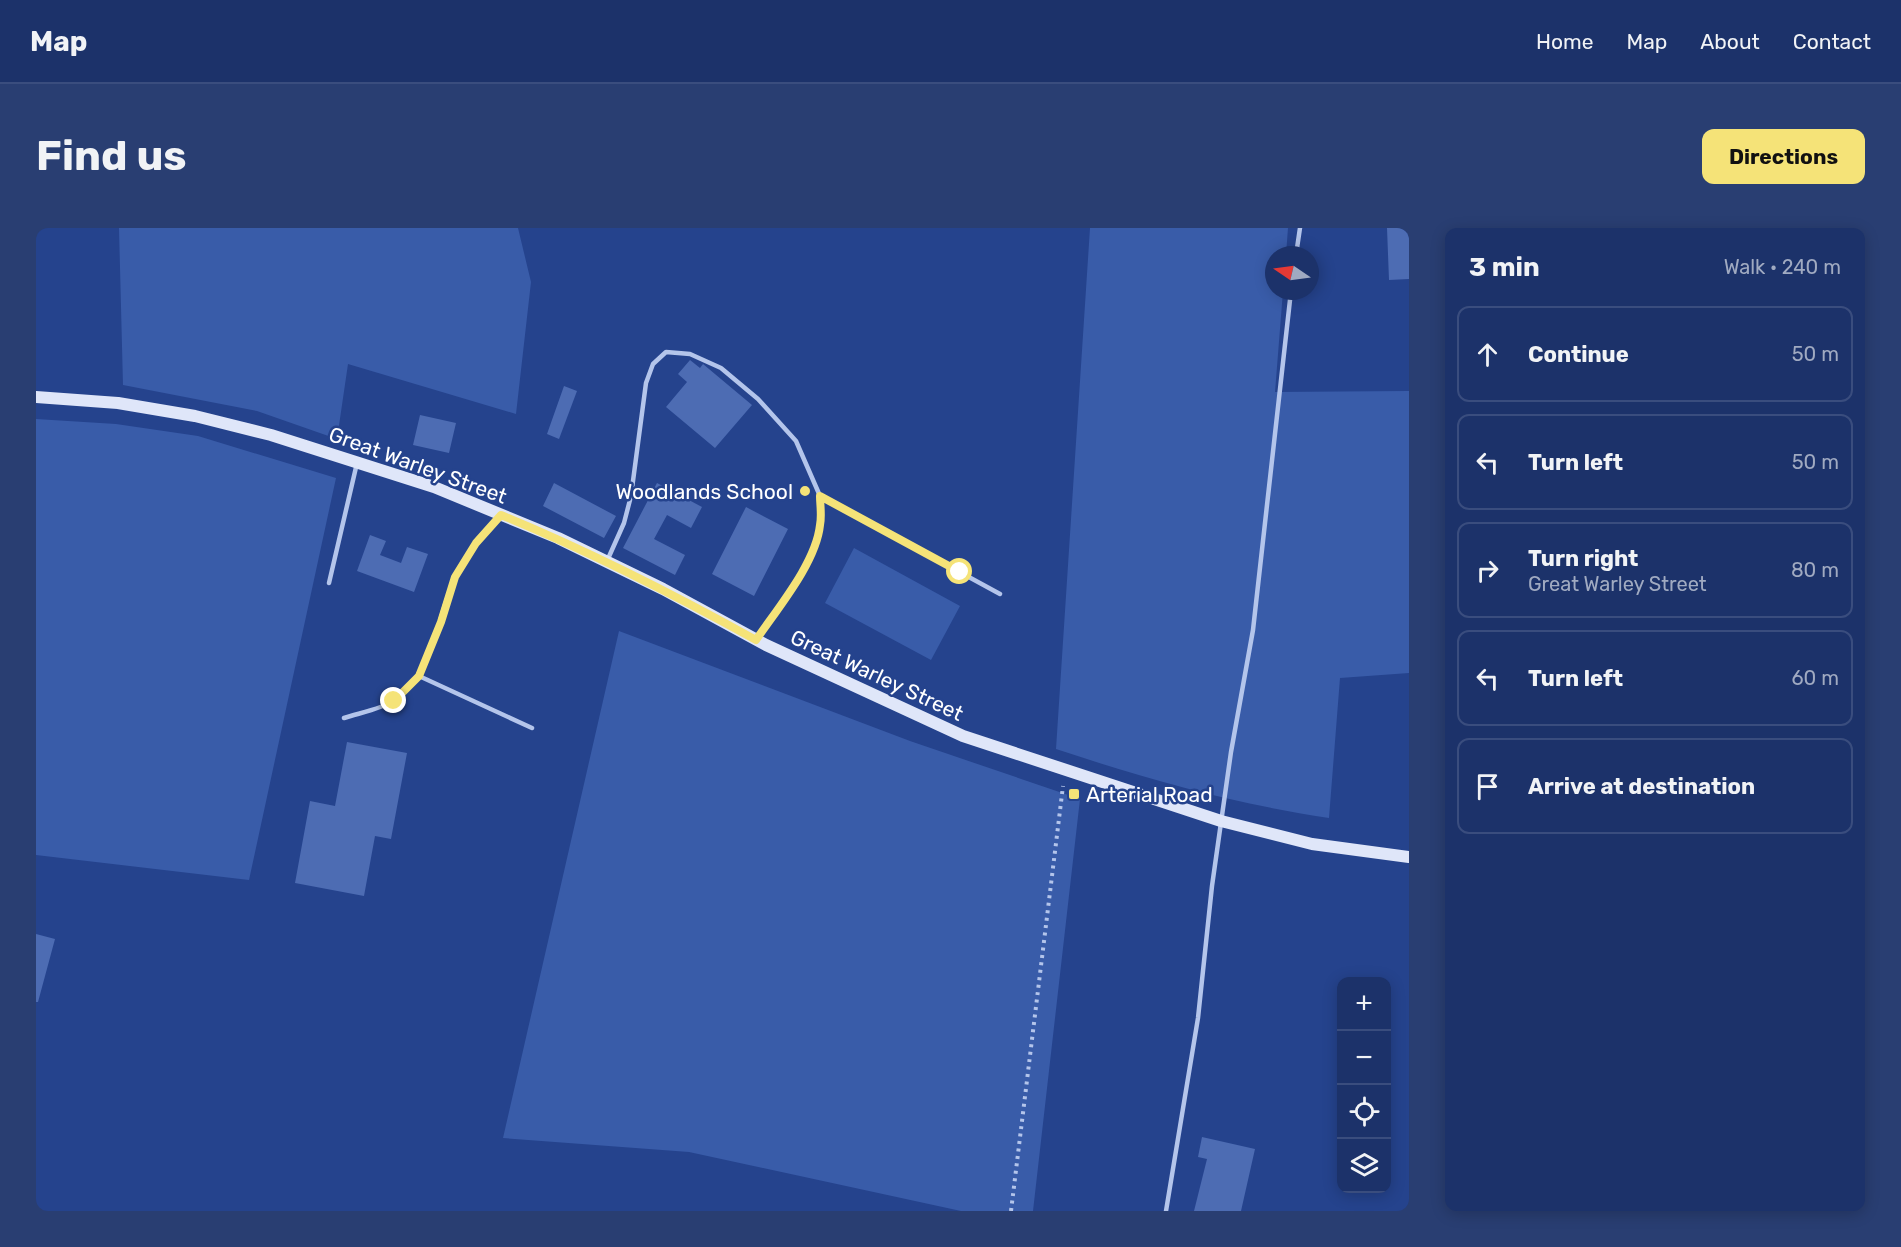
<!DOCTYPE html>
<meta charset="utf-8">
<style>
body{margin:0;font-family:Rubik,sans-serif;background:#293e72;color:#f1f3f6}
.controls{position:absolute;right:18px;bottom:18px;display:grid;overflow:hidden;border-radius:12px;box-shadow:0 3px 15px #0003}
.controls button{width:54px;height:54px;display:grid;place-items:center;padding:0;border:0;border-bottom:2px solid #3a4d7e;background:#1c326a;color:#f1f3f6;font:30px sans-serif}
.compass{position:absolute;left:1229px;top:18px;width:54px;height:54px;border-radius:50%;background:#1c326a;box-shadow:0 3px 15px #0003;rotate:283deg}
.stop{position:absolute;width:18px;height:18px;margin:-14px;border:4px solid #f5e378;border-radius:50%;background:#fff}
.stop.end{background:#f5e378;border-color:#fff;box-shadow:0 2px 6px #0008}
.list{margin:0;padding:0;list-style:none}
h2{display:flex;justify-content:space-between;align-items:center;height:78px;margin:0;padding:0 24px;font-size:26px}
h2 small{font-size:20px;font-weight:400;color:#a0aac1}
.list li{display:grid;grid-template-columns:39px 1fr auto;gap:18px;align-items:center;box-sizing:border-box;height:96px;margin:0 12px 12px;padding:0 12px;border:2px solid #3a4d7e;border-radius:12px}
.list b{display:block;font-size:22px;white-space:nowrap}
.list p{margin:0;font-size:20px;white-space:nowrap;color:#a0aac1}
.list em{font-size:20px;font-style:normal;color:#a0aac1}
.icon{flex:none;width:33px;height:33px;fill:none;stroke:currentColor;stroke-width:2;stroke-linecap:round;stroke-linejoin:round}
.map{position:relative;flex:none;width:1373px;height:983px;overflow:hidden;border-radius:12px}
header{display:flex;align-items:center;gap:36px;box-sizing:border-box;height:84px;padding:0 30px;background:#1c326a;border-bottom:2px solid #3a4d7e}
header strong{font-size:28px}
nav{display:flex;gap:33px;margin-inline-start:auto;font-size:21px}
.intro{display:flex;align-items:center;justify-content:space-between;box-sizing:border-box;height:144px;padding:0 36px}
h1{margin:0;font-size:42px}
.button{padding:15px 27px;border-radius:12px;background:#f5e378;color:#111;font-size:21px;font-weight:700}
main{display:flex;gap:36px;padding:0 36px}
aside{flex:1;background:#1c326a;border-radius:12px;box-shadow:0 3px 15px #0003}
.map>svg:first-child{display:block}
.green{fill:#395ca9}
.building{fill:#4d6cb3}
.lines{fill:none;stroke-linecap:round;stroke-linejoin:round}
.path{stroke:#b4c5eb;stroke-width:4;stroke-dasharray:3 4.5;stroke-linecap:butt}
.service{stroke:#b4c5eb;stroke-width:4.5}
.secondary{stroke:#dfe6f9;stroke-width:12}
.route{stroke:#f5e378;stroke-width:8}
.poi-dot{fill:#f5e378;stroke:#25438d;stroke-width:2}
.labels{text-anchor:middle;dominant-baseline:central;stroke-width:5;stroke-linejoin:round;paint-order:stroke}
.street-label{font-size:21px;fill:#fff;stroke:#25438d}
.poi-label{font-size:21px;fill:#fff;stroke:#25438d;text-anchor:end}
</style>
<header>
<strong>Map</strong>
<nav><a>Home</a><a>Map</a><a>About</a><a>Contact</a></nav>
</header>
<div class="intro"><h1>Find us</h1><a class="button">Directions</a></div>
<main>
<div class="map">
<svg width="1373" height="983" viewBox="0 0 1373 983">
<rect width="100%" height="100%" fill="#25438d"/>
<!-- green -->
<path class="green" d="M83,0H482L495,54L480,186L312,136L301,211L221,183L87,157Z
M1054,0H1252L1250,27H1238V63H1247L1239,164L1373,163V445L1304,450L1293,590C1199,576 1110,551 1020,521Z
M0,191L80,196L162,208L300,250L213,652L0,627Z
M818,320L924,378L895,432L789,375Z
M583,403L874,513L1044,571L997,983H925L653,924L467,910Z"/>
<!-- building -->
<path class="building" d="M1351,0H1373V51L1353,52Z
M654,132L664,140L667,136L716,177L679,220L630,179L651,154L642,146Z
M528,158L541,163L523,211L511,206Z
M384,187L420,195L413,225L377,217Z
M518,255L580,288L568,310L507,278Z
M621,255L666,279L655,300L631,287L618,311L649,327L639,347L587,320Z
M710,279L752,301L718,368L676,346Z
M334,307L350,313L344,327L365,335L371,319L392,326L378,364L321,343Z
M311,514L371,525L355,611L339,608L328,668L259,655L274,573L299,578Z
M0,706L19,711L2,774H0Z
M1166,909L1219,921L1205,983H1158L1171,931L1162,929Z"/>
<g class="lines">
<!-- path -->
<path class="path" d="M975,983L1027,558"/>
<!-- service -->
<path class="service" d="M1260,27L1264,0
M571,333L588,295L595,268L610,155L617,136L630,124L654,126L685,140L722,171L760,213L784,268
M293,355L321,235
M721,410C742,379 781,334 784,296C785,287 784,277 784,268L964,366
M383,448L496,500
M308,490C323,485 346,481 359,472C399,443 400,391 419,350C429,326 448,306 465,287
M1130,983L1162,790L1176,658L1195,524L1217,402L1255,63"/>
<!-- secondary -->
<path class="secondary" d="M0,169L82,175L159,188L235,207L398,259L522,310L627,361L730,417L927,508L1185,593L1276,616L1373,629"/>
</g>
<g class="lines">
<!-- route -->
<path class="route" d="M358,473L383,448L405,394L419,349L440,315L465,287C553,323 637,366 720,412C741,381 780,335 784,297C786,287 784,277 784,268L924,344"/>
</g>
<!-- markers -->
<g class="poi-dot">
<circle cx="769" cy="263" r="6"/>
<rect x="1032" y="560" width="12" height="12" rx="3"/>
</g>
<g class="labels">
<!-- street labels -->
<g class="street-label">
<text transform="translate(382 237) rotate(20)">Great Warley Street</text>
<text transform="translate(841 447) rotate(25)">Great Warley Street</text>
</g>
<!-- poi labels -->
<g class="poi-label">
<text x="757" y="263">Woodlands School</text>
<text x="1050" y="566" text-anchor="start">Arterial Road</text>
</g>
</g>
</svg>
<div class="controls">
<button>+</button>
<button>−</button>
<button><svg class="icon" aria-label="locate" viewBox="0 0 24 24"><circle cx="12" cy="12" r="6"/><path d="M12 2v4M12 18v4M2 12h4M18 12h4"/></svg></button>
<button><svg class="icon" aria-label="layers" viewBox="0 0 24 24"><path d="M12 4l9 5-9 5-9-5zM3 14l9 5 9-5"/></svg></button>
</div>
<svg class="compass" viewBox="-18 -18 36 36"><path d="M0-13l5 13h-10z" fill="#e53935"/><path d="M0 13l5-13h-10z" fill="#a0aac1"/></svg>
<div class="stop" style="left:924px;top:344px"></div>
<div class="stop end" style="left:358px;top:473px"></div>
</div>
<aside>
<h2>3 min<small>Walk · 240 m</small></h2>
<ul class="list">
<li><svg class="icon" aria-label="ahead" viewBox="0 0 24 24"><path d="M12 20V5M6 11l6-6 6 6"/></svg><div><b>Continue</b></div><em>50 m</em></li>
<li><svg class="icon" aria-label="left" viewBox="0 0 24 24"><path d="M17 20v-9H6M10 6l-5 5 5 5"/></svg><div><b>Turn left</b></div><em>50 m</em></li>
<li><svg class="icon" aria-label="right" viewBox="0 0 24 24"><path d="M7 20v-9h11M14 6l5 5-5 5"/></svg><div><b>Turn right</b><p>Great Warley Street</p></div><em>80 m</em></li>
<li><svg class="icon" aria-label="left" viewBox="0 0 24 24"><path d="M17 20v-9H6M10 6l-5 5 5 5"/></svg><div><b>Turn left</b></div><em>60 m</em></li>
<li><svg class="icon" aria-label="arrive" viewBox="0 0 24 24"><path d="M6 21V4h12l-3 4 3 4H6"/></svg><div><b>Arrive at destination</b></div></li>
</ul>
</aside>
</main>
